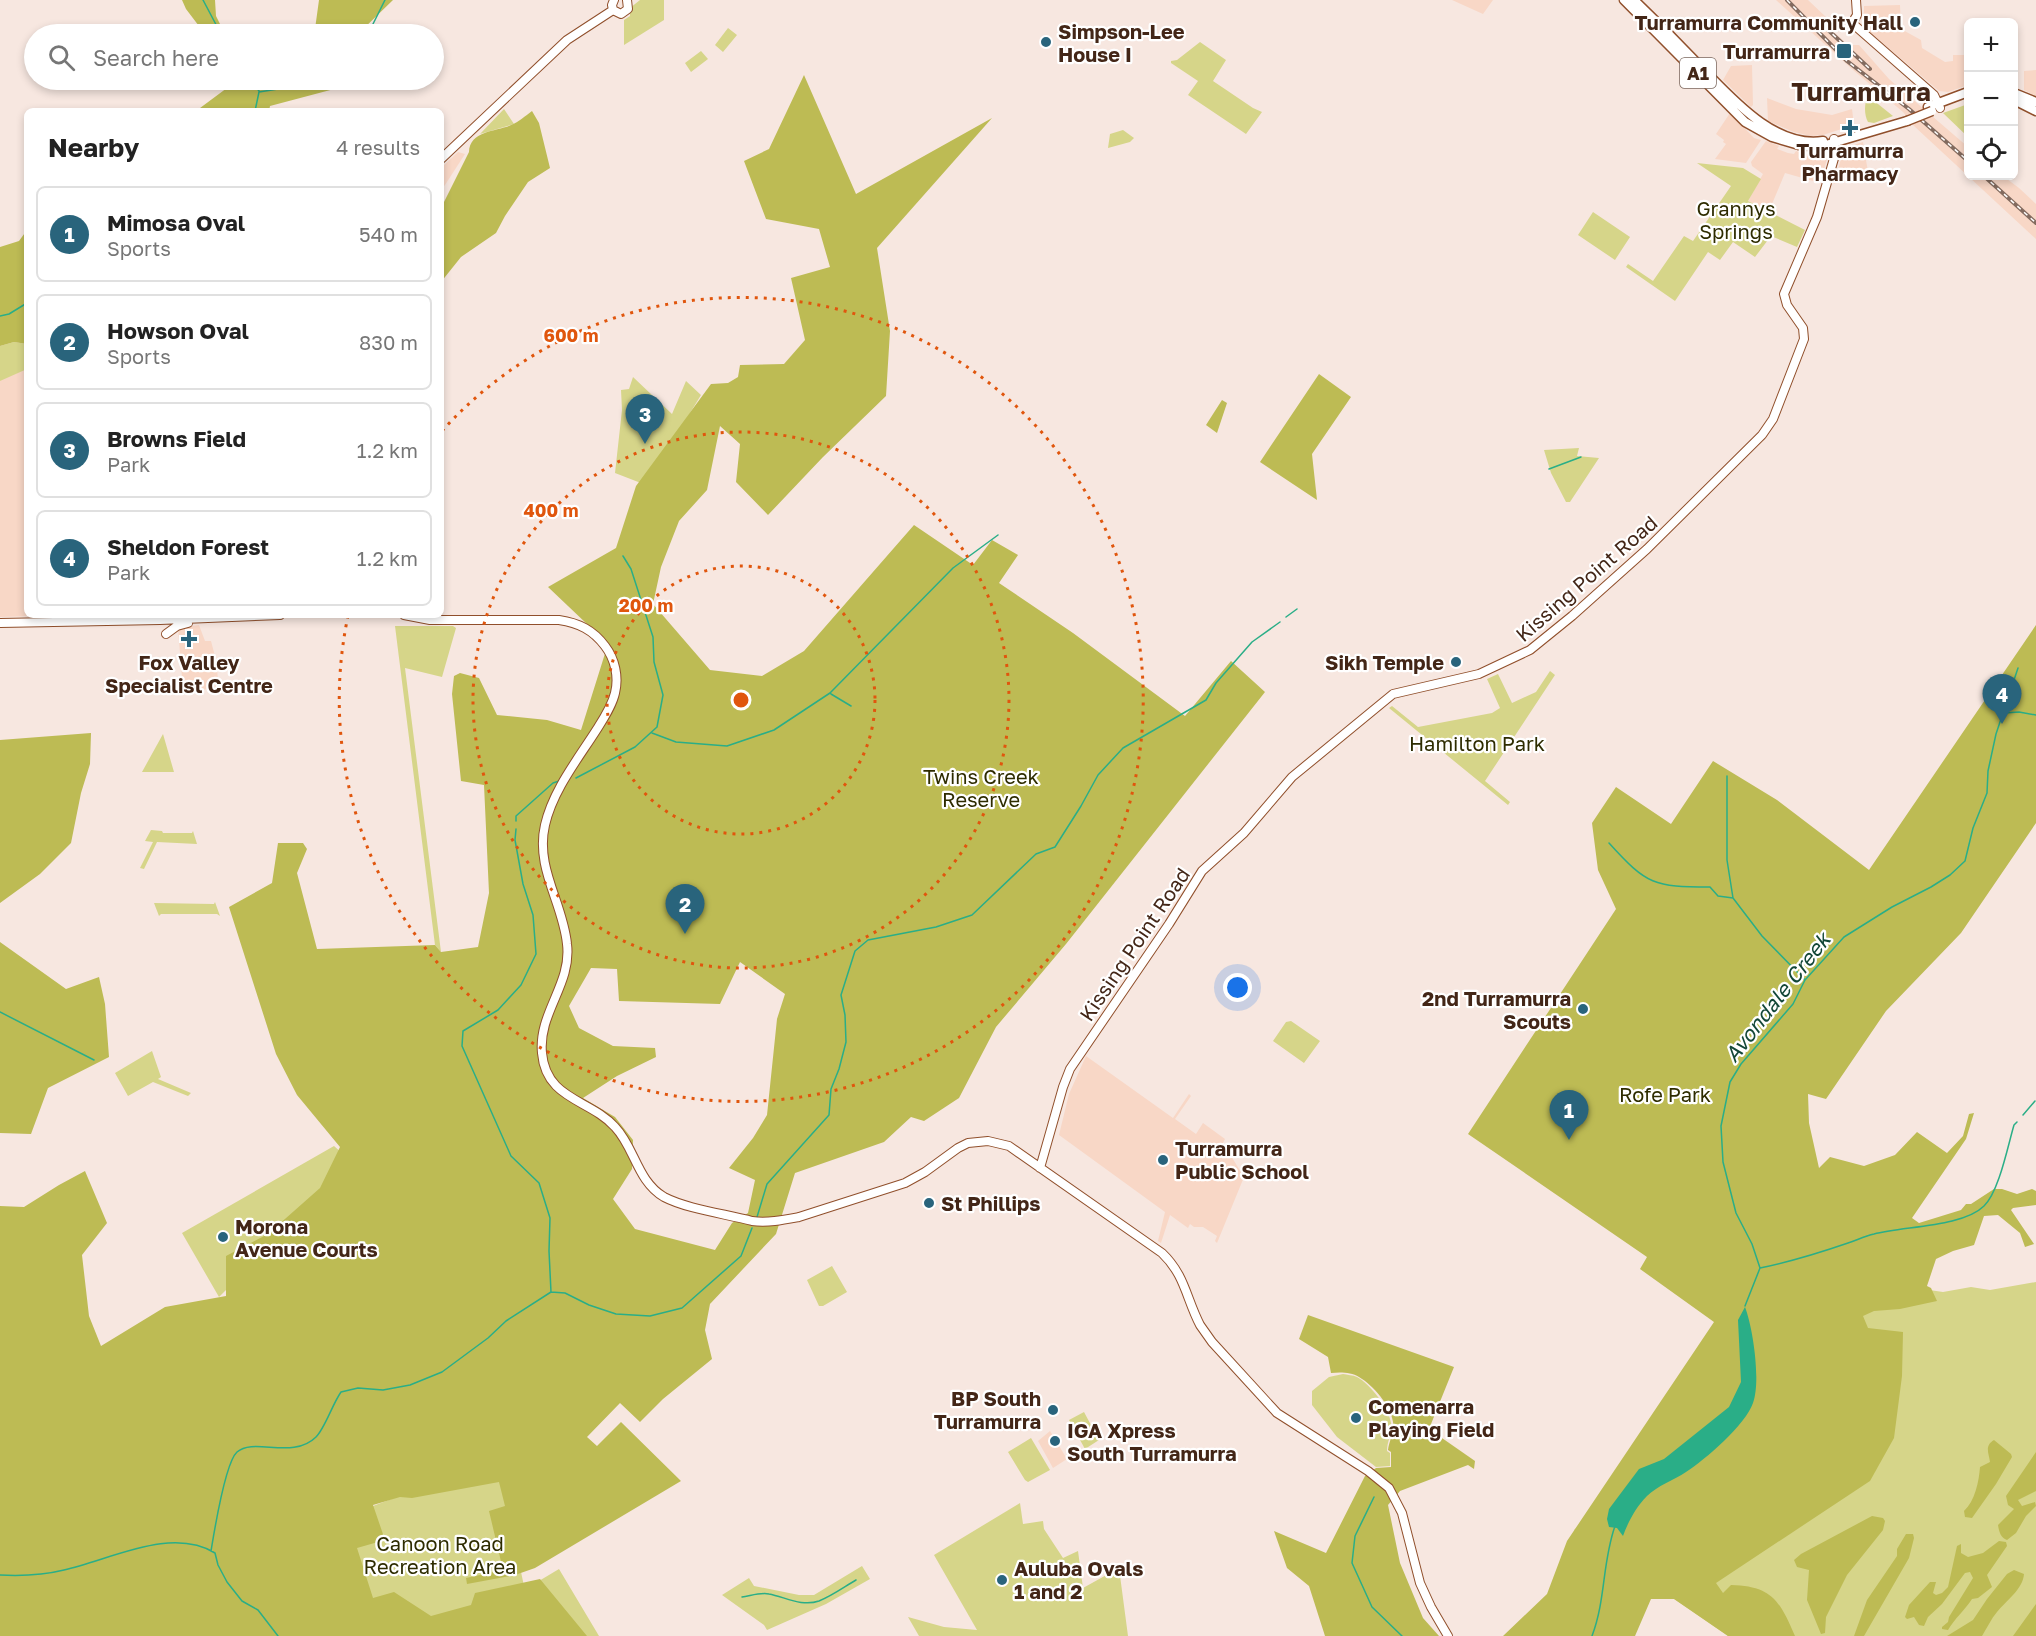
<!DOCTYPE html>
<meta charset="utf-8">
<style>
body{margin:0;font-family:"Golos Text",sans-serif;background:#f2f2f2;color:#222}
.controls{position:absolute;right:18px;top:18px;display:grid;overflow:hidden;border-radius:9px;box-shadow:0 3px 9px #0003}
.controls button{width:54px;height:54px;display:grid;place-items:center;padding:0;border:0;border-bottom:2px solid #e0e0e0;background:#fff;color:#222;font:30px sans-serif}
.you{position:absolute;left:1238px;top:988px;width:21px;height:21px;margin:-15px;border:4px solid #fff;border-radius:50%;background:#1a73e8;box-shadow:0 0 0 9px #1a73e833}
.badge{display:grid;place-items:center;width:39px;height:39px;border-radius:50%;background:#29647c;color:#fff;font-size:20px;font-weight:700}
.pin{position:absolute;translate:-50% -50px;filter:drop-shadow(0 2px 3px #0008)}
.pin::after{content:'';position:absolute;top:32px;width:21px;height:18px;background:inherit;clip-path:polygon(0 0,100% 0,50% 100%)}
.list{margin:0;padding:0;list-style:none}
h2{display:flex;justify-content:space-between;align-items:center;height:78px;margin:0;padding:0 24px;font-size:26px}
h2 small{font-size:20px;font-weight:400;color:#767676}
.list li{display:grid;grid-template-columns:39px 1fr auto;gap:18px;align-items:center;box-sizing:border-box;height:96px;margin:0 12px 12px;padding:0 12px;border:2px solid #e0e0e0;border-radius:9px}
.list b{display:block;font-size:22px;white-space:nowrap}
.list p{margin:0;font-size:20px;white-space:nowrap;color:#767676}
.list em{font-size:20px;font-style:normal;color:#767676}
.icon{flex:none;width:33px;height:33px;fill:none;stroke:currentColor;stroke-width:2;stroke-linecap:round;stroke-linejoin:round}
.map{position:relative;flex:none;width:2036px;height:1636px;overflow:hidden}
.search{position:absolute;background:#fff;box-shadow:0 3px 9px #0003;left:24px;top:24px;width:420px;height:66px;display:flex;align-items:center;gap:15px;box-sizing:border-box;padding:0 21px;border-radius:33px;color:#767676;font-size:22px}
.panel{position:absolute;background:#fff;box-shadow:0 3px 9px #0003;left:24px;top:108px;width:420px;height:510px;border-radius:9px}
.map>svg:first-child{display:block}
.built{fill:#f8d7c6}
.green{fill:#d6d589}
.forest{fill:#bdbb54;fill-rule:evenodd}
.water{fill:#2aae87}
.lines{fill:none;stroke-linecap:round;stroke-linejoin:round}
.stream{stroke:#2aae87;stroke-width:1.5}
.major-casing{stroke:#904f2b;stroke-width:10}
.highway-casing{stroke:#904f2b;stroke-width:11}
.major{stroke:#fff;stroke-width:8}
.highway{stroke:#fff;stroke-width:8}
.rail-casing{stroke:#836b5f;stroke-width:4}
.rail{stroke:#fff;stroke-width:1.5;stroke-dasharray:4.5;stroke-linecap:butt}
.highway-bridge-casing{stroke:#904f2b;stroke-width:11;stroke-linecap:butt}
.highway-bridge{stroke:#fff;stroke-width:8}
.ring{fill:none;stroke:#e0560d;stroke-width:3;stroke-dasharray:3 6}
.poi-dot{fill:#29647c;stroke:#fff;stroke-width:2}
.labels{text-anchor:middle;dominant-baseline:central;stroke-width:4.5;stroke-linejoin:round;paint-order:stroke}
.shield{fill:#fff;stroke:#7b675d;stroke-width:1.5}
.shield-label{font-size:18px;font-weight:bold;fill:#432617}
.poi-label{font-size:20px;font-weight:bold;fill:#432617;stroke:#fff;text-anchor:start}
.park-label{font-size:20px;fill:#2e2c00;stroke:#fff}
.street-label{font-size:20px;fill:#432617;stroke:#fff}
.water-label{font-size:21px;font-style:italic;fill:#134737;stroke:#fff}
.district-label{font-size:26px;font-weight:bold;fill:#432617;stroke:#fff}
.centre{fill:#e0560d;stroke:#fff;stroke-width:3}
.ring-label{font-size:18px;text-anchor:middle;font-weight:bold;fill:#e0560d;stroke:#fff;stroke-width:4.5;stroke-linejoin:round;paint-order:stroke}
</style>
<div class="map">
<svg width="2036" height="1636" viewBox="0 0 2036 1636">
<rect width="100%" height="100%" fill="#f7e7e0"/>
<!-- built -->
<path class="built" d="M1452,0H1493L1483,14Z
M1776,0H1808L1827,18L1823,22L1848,45H1859L1889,79L1968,147V176H2003L2019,188L2036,204V239L1914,126L1903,112L1853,70Z
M1900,5L1901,29L1921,40L1922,48L1945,62L1953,61V55H1968V85L1948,92L1939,91L1864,27V6Z
M1752,65L1753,105L1751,107L1723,80L1731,66Z
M2036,70V96L2024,90V71Z
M1767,98L1796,109L1832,115L1852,109L1854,125L1823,135L1811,136L1794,132L1768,121Z
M1730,113L1754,138L1761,140L1746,163L1715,159L1726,144L1723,142L1724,140L1716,134Z
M1766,141L1779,146L1777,149L1788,153L1794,154L1796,151L1813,156H1825L1827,159L1820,183L1785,173L1769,211L1748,201L1763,174L1752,166L1751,162Z
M1863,142L1869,178L1834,184L1844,148Z
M458,152L465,154L445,185L441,189V168Z
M27,344V615H76L0,617V346Z
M199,625L205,641H211L216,660L219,689L183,690L178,628Z
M1086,1056L1173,1118L1189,1094L1191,1096L1175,1119L1196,1134L1203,1123L1225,1139L1223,1143L1244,1177L1217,1243L1215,1241L1217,1236L1203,1227H1194L1190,1224L1188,1228L1170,1215L1161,1243L1158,1241L1165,1212L1059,1135L1069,1094Z
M1050,1431L1067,1459L1053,1468L1038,1441Z"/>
<!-- green -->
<path class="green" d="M640,0H664V20L624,45V20L630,16V8Z
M728,28L737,35L723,52L715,45Z
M1200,42L1226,60L1213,81L1253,108L1262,112L1246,134L1188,95L1198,81L1171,63V61L1177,60Z
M701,51L708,59L691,72L685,63Z
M1868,96L1893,116L1874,123L1868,122C1864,115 1864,103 1868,96Z
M1968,104V137L1943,113Z
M504,109L514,124L480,134Z
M1123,130L1134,138L1130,142L1108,148L1110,134Z
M1697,163L1743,168L1761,179L1748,201L1805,230L1797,247L1771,236L1755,257L1733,242L1720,260L1708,252L1675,301L1626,267L1628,264L1653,281L1684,236L1693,241L1731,186Z
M1593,212L1630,237L1615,260L1578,235Z
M14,342L27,344V369L0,381V346Z
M633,377L672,414L686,381L701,395L646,485L615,473L622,410L621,390L629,389Z
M1579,448L1577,456L1599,458L1570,502H1566L1551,473L1544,450Z
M395,626H453L456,628L442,677L405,668L441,952L435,945Z
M1550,671L1555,675L1485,781L1510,802L1508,805L1389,708L1392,706L1418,727L1492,713L1500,708L1487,679L1498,674L1512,703L1536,692Z
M163,734L174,772H142Z
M151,830L162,831L163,833H192L193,831L197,844L157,842L144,869L140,868L153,842L145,841Z
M215,902L220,916L217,914H161L159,916L154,903L214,904Z
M1291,1021L1320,1041L1304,1063L1273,1041L1286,1022Z
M152,1051L161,1077L158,1079L191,1093L188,1096L153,1082L128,1096L115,1073Z
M334,1146L353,1163L219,1297L182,1233Z
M832,1266L847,1292L823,1306H819L807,1280Z
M1868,1281L1943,1292L1971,1287L1990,1290L2036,1282V1636H1728L1574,1530Z
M1343,1374C1347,1375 1353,1375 1357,1377C1370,1384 1389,1408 1391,1423C1393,1432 1387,1441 1387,1451L1390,1453V1466L1376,1467L1337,1437L1312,1405V1391L1329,1377Z
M1084,1412L1099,1440L1085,1449L1069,1420Z
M1031,1438L1050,1470L1028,1482L1025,1480L1008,1452Z
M501,1478L524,1586L458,1613L429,1619L371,1602L355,1547L373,1506L410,1492Z
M1020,1503L1023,1524L1043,1521L1044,1529L1063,1558L1078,1551L1083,1588L1119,1568L1128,1636H919L908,1617L944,1627L977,1630L934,1555Z
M862,1566L870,1579L826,1604L767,1630L764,1625L722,1595L749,1578L754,1586L799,1595H814Z
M559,1569L599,1636H447Z"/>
<!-- forest -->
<path class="forest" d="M182,0H215L216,16L225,34H205L186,9Z
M319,0H393L358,34H292L315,29Z
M804,75L856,194L992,118L877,248L890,331L886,396L823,457L768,515L736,482L740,444L720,426L707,490L679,521L661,567L653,604L710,670L762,676L804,651L914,525L973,565L992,540L1018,555L999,583L1073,633L1185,716L1231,661L1265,692L1066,944L996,1027L959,1098L924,1121L911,1117L884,1142L795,1173L776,1234L710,1304L705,1330L712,1359L663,1399L640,1422L620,1403L587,1437L597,1446L621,1422L681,1481L535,1568L515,1575L467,1584L466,1578L503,1570L489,1511L505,1506L499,1482L412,1498L400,1497L373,1505L385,1540L357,1548L373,1598L394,1592L431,1616L471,1605L475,1593L540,1579L587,1636H0V1206L24,1207L59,1185L85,1171L107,1223L82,1255L89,1316L101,1346L165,1307L226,1296V1256L268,1234L320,1188L340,1147L297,1095L276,1054L229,907L272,883L278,843H303L307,849L297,873L317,949L435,945L441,952L478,947L489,893L484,785L461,781L452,694L454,676L460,673L479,678L497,715L547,720L581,730L608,644L548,587L616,548L636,486L711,384L728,383L738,377L740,365L784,364L805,340L791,278L830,267L819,229L766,219L744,161L769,149ZM740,962L785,994L777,1019L767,1115L753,1138L729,1168L755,1180L748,1213L732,1223L715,1250L635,1229L613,1199L632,1169L633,1140L615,1117L583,1098L617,1076L656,1057L655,1048L613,1046L579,1028L569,1006L591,968L617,969L619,1001L720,1004Z
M229,80H353V84L270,106L269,111H196L231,85Z
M532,111L539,123L550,168L528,182L505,216L496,233L461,257L441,282V208L469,152C470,130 496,132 511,125C519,122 525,116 532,111Z
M27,230V344L14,342L0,346V247L19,241Z
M1319,374L1351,397L1312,454L1317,500L1260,462Z
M1222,400L1227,403L1217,433L1206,425Z
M2036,625V823L1961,933L1886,1011L1826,1099L1808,1094L1809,1123L1819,1168L1830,1157L1864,1166L1895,1155L1917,1132L1947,1153L1963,1136L1969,1114L1974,1113L1966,1139L1912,1218L1919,1223L1961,1210L1966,1204H1971L1994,1189H2002L2017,1194L2032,1189L2036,1191V1205L2013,1208L2011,1210L2034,1244L2025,1247L2020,1233L1998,1215L1984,1216L1974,1245L1953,1251L1936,1259L1927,1286L1931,1288L1937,1301L1900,1309L1874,1311L1863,1316L1868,1328L1903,1332L1902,1376L1894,1438L1870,1481L1716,1583L1723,1593L1731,1585C1772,1586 1780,1601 1795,1636H1728L1674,1599H1651L1635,1636H1503L1547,1594L1567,1541L1714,1322L1640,1269L1647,1257L1468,1134L1616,909L1598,870L1592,823L1616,787L1671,824L1713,761L1777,800L1869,870Z
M91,733L90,764L81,793L71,843L40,874L0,903V740Z
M0,942L66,989L99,977L105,1004L109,1057L48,1088L31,1134L0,1133Z
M1308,1315L1454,1367L1429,1429L1475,1461L1474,1469L1468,1465L1400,1491L1388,1505L1400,1563L1423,1618L1439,1636H1325L1309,1586L1287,1568L1274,1531L1326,1553L1365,1476L1376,1468L1391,1467V1452L1388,1450C1389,1441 1395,1431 1393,1422C1391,1406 1373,1385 1359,1377C1351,1372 1340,1372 1331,1373L1328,1357L1299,1339Z
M1994,1440L2011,1454L2012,1457L1996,1484L1972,1518L1965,1517L1964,1511C1975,1501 1979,1481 1980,1467L1990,1462C1989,1453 1984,1446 1994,1440Z
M2036,1452V1491L2018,1500L2022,1506L2035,1502L2036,1506L2026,1516L2016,1533L2007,1540C2001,1538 1999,1532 1998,1525L2014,1509L2008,1505L2006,1496Z
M1872,1516L1883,1518L1885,1521L1883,1530L1847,1575L1826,1617L1825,1633L1821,1634L1807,1600L1809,1570L1797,1567L1794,1560L1801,1554Z
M1906,1534H1913L1914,1538L1909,1558L1864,1636H1854L1867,1600L1897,1556V1549Z
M1999,1541L2006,1542L2007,1546L1987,1575L1992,1587L1978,1598L1972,1599C1965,1610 1955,1618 1948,1630L1942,1629V1627L1948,1622L1949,1617L1973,1578L1970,1572L1965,1573L1942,1604L1928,1617L1924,1626L1919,1625L1914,1617L1907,1619L1905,1617L1909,1605L1930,1582H1936L1933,1593L1936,1595L1942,1593L1948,1587L1957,1546L1961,1544V1553L1968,1557L1983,1553Z
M2014,1570L2024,1574C2023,1589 2006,1601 1997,1612C1991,1619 1987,1628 1982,1636H1947L1973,1620L1987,1599L2007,1574Z
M2036,1604V1636H2013Z"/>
<!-- water -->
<path class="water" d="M1745,1307C1753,1328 1761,1381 1753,1403C1746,1424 1705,1460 1686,1472C1674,1480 1657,1486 1647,1496C1636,1507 1628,1522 1623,1536L1617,1528L1609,1527L1607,1519L1609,1509L1639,1469L1664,1459L1729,1407L1741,1382L1738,1320Z"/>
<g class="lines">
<!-- stream -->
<path class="stream" d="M203,0L221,34
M368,34L385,0
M251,80L259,91
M255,111L259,92L278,89H314L334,80
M0,316L9,314L27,303
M1549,469L1581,457
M1286,617L1297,609
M831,694L851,706
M2004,713L2019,712L2036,715
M652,733L676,742L727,746L774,730L830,693L953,568L998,535
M1727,776V860L1733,898
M576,778L635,747L657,727L663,695L654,662L653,637L631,569L623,556
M516,821V816L553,783L559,781
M516,829L515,840L523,884L533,915L536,954L521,985L498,1010L463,1031L462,1046L511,1156L539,1183L550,1218L549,1251L551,1292
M1609,843C1647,885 1654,887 1710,887L1718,896L1733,898L1762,936L1805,980
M0,1012L94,1060
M2023,1115L2035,1101
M757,1217L767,1184L829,1115L831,1089L839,1069L846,1042L845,1015L841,995L855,951L868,940L936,927L972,915L1036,854L1055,847L1081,806L1098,775L1123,748L1206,700L1216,683L1252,642L1280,622
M1760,1268C1789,1262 1819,1253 1848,1243C1857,1240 1865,1236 1874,1234C1903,1226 1963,1227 1984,1206C1999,1192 2008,1145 2014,1125L2017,1122
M1745,1306L1760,1268L1752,1244L1736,1213L1723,1162L1721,1126L1730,1082L1741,1064L1793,1004L1805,980L1844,937L1892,907L1931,887L1950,875L1965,861L1973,828L1987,793L1988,771L1996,734L2018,668
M1374,1497L1355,1536L1352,1563L1372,1607L1402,1636
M211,1551C214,1533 225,1463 237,1452C254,1437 293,1460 316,1437C325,1428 332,1405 341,1392L358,1388L383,1390L410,1385L442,1372L488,1338L506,1321L551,1292L565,1293L589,1305L616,1314L650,1316L682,1308L741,1256L752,1228
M0,1575C20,1576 44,1575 64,1570C110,1560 171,1526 215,1553L218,1565L227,1582L242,1601L258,1610L278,1636
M742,1597C750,1596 761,1592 769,1594C785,1597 802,1607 819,1601C832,1596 844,1587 856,1580
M1592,1636C1606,1599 1602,1563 1615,1526"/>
<defs>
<path id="major" d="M614,0L612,5L613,10L621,14L628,9L627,0
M1856,0L1857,15L1852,23L1934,95L1940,108
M441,159L567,40L613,10
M404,615L430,620H559C579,623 593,630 605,646C615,659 619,677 615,693C612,706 604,718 597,729C578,759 553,790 545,825C535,868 563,903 567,944C572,984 538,1013 542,1053C546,1100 590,1099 615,1127C635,1148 637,1181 664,1197C687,1209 726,1214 752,1221C768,1223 783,1220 799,1217L905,1183L925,1172L958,1148L968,1143L988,1141L1009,1146L1162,1253C1185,1275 1186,1298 1200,1325L1212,1342L1277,1413L1368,1471L1389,1488L1402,1513L1420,1583L1431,1607L1448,1636
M0,623L160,620L280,615
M166,634L177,626L188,623
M1040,1168L1063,1087L1070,1069L1169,924L1202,871L1244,833L1292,777L1393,694L1479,674L1530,650L1572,616L1647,549L1762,435L1773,419L1804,339L1803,328L1787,305L1784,294L1817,217L1835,155L1834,139"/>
<path id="highway" d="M1624,0L1745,122L1772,137L1799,145L1819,147L1907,121
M1634,0C1655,20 1676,41 1697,63C1728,94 1773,149 1823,141
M2014,93L2036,102
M2014,100L2036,111
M1928,107L1968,92"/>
</defs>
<!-- major casing -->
<use href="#major" class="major-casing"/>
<!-- highway casing -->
<use href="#highway" class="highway-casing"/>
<!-- major -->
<use href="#major" class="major"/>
<!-- highway -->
<use href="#highway" class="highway"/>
<defs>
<path id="rail" d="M1787,0L1847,61L1909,109L1968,161
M1826,28L1870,69
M1984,176L2036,223"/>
</defs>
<!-- rail casing -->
<use href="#rail" class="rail-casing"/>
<!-- rail -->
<use href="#rail" class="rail"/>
<defs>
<path id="highway-bridge" d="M1907,121L1932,111"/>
</defs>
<!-- highway-bridge casing -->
<use href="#highway-bridge" class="highway-bridge-casing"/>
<!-- highway-bridge -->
<use href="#highway-bridge" class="highway-bridge"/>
</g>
<!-- distance rings -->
<g class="ring">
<circle cx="741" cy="700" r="134"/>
<circle cx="741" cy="700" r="268"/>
<path d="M442 431A402 402 0 1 1 348 616"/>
</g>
<!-- markers -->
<g class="poi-dot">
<circle cx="1915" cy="22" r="6"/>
<circle cx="1046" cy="42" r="6"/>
<rect x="1836" y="43" width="16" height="16" rx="3"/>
<path d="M1847 119h6v6h6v6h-6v6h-6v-6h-6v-6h6z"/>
<path d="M186 630h6v6h6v6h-6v6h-6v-6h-6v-6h6z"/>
<circle cx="1456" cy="662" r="6"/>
<circle cx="1583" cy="1009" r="6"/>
<circle cx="1163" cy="1160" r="6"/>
<circle cx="929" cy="1203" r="6"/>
<circle cx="223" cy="1237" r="6"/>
<circle cx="1053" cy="1410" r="6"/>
<circle cx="1356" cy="1418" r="6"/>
<circle cx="1055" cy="1441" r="6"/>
<circle cx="1002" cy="1580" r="6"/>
</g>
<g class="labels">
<!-- shield labels -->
<rect class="shield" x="1680" y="58" width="36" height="30" rx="4.5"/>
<g class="shield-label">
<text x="1698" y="73">A1</text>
</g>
<!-- poi labels -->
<g class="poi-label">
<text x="1903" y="22" text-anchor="end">Turramurra Community Hall</text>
<text x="1058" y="31">Simpson-Lee<tspan x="1058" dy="23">House I</tspan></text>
<text x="1830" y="51" text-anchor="end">Turramurra</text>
<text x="1850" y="150" text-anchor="middle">Turramurra<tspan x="1850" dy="23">Pharmacy</tspan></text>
<text x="189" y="662" text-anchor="middle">Fox Valley<tspan x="189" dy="23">Specialist Centre</tspan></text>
<text x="1444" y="662" text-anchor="end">Sikh Temple</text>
<text x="1571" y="998" text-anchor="end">2nd Turramurra<tspan x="1571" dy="23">Scouts</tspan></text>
<text x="1175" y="1148">Turramurra<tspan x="1175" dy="23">Public School</tspan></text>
<text x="941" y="1203">St Phillips</text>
<text x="235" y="1226">Morona<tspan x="235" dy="23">Avenue Courts</tspan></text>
<text x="1041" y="1398" text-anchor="end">BP South<tspan x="1041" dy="23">Turramurra</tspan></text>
<text x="1368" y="1406">Comenarra<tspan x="1368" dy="23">Playing Field</tspan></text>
<text x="1067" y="1430">IGA Xpress<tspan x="1067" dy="23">South Turramurra</tspan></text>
<text x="1014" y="1568">Auluba Ovals<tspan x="1014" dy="23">1 and 2</tspan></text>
</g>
<!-- park labels -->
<g class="park-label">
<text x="1736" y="208">Grannys<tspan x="1736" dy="23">Springs</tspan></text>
<text x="1477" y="743">Hamilton Park</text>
<text x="981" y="776">Twins Creek<tspan x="981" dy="23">Reserve</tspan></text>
<text x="1665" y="1094">Rofe Park</text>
<text x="440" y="1543">Canoon Road<tspan x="440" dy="23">Recreation Area</tspan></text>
</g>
<!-- street labels -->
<g class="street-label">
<text transform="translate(1586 578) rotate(-41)">Kissing Point Road</text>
<text transform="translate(1134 944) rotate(-56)">Kissing Point Road</text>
</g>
<!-- water labels -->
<g class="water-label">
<text transform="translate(1777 997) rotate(-52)">Avondale Creek</text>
</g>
<!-- district labels -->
<g class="district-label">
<text x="1861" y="91">Turramurra</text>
</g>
</g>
<circle cx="741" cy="700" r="9" class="centre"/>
<g class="ring-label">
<text x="571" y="342">600 m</text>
<text x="551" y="517">400 m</text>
<text x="646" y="612">200 m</text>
</g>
</svg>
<div class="controls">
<button>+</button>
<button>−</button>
<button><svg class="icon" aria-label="locate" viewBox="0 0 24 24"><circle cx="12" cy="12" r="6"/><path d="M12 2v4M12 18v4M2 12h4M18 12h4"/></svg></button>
</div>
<div class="you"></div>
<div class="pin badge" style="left:1569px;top:1140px">1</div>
<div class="pin badge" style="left:685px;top:934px">2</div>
<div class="pin badge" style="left:645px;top:444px">3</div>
<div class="pin badge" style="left:2002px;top:724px">4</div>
<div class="search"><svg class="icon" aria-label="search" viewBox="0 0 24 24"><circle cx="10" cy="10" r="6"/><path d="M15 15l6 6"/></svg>Search here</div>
<section class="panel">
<h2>Nearby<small>4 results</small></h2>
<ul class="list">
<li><span class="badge">1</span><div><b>Mimosa Oval</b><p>Sports</p></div><em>540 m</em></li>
<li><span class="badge">2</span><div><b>Howson Oval</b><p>Sports</p></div><em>830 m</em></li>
<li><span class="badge">3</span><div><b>Browns Field</b><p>Park</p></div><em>1.2 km</em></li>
<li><span class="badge">4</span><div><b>Sheldon Forest</b><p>Park</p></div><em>1.2 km</em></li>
</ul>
</section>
</div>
